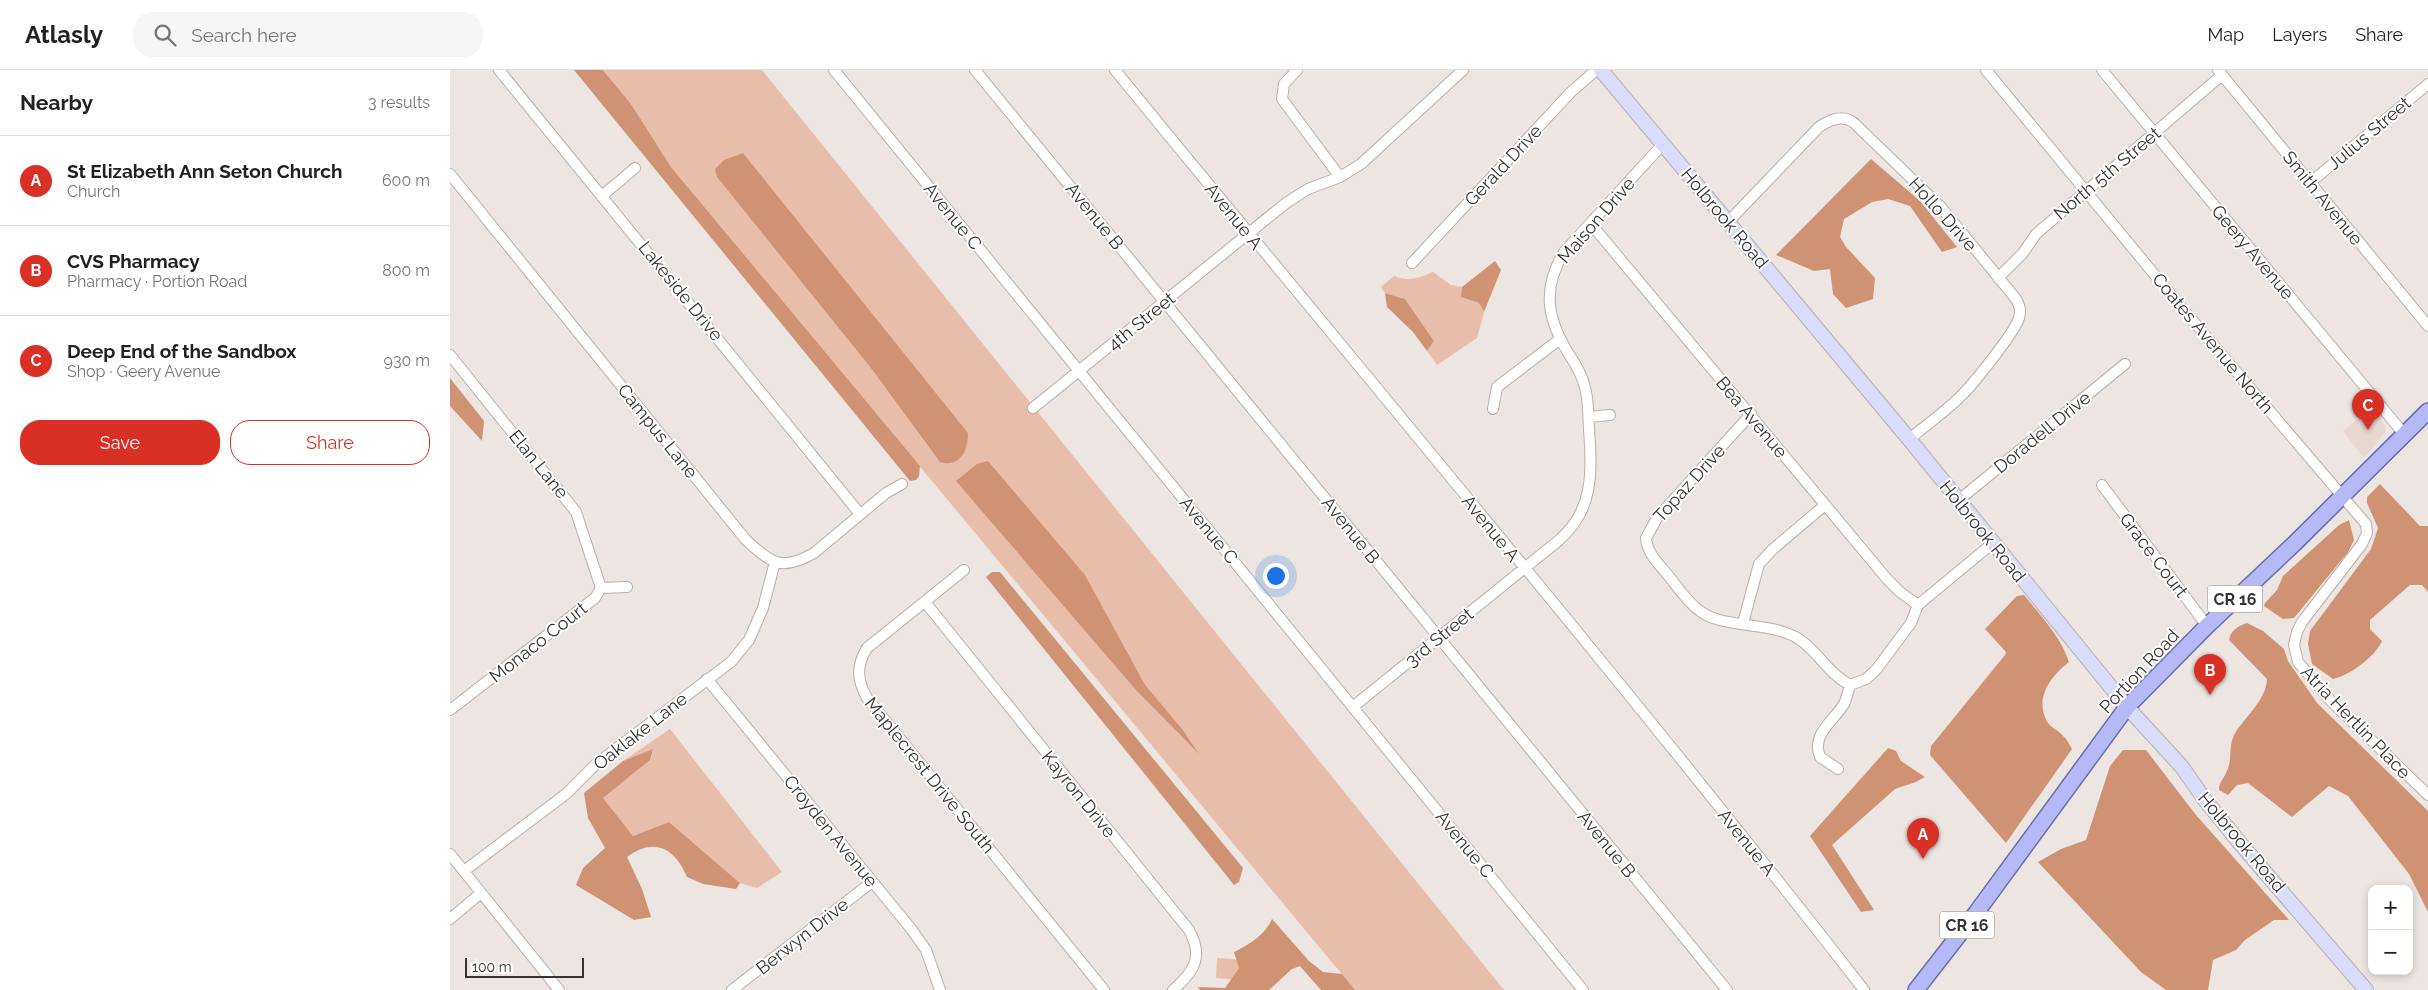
<!DOCTYPE html>
<meta charset="utf-8">
<style>
body{margin:0;font-family:Raleway,sans-serif;background:#f6f6f6;color:#202124}
.controls{position:absolute;right:15px;bottom:15px;display:grid;overflow:hidden;border-radius:10px;box-shadow:0 2px 8px #0003}
.controls button{width:45px;height:45px;display:grid;place-items:center;padding:0;border:0;border-bottom:1px solid #e0e0e0;background:#fff;color:#202124;font:25px sans-serif}
.scale{position:absolute;left:15px;bottom:12px;width:119px;box-sizing:border-box;padding-left:5px;border:2px solid #353331;border-top:0;font-size:14px;line-height:18px;white-space:nowrap;color:#353331;-webkit-text-stroke:4px #fff;paint-order:stroke}
.you{position:absolute;left:825px;top:505px;width:18px;height:18px;margin:-12px;border:4px solid #fff;border-radius:50%;background:#1a73e8;box-shadow:0 0 0 8px #1a73e833}
.badge{display:grid;place-items:center;width:32px;height:32px;border-radius:50%;background:#d93025;color:#fff;font-size:16px;font-weight:700}
.pin{position:absolute;translate:-50% -41px;filter:drop-shadow(0 1px 2px #0008)}
.pin::after{content:'';position:absolute;top:26px;width:18px;height:15px;background:inherit;clip-path:polygon(0 0,100% 0,50% 100%)}
.list{margin:0;padding:0;list-style:none}
h2{display:flex;justify-content:space-between;align-items:center;height:65px;margin:0;padding:0 20px;font-size:21px}
h2 small{font-size:16px;font-weight:400;color:#757577}
.list li{display:grid;grid-template-columns:32px 1fr auto;gap:15px;align-items:center;box-sizing:border-box;height:90px;padding:0 20px;border-top:1px solid #e0e0e0}
.list b{display:block;font-size:19px;white-space:nowrap}
.list p{margin:0;font-size:16px;white-space:nowrap;color:#757577}
.list em{font-size:16px;font-style:normal;color:#757577}
.actions{display:flex;gap:10px;padding:15px 20px}
.actions a{flex:1;padding:11px 0;border:1px solid #d93025;border-radius:20px;text-align:center;font-size:18px;color:#d93025}
.actions .main{background:#d93025;color:#fff}
.icon{flex:none;width:28px;height:28px;fill:none;stroke:currentColor;stroke-width:2;stroke-linecap:round;stroke-linejoin:round}
.map{position:relative;flex:none;width:1978px;height:920px;overflow:hidden}
header{display:flex;align-items:center;gap:30px;box-sizing:border-box;height:70px;padding:0 25px;background:#fff;border-bottom:1px solid #e0e0e0}
header strong{font-size:24px}
nav{display:flex;gap:28px;margin-inline-start:auto;font-size:18px}
.search{width:350px;height:45px;background:#f6f6f6;display:flex;align-items:center;gap:12px;box-sizing:border-box;padding:0 18px;border-radius:20px;color:#757577;font-size:19px}
main{display:flex}
aside{flex:1;background:#fff}
.map>svg:first-child{display:block}
.built{fill:#e6d7d0}
.green{fill:#e8beaa}
.forest{fill:#cf9374}
.lines{fill:none;stroke-linecap:round;stroke-linejoin:round}
.street-casing{stroke:#b7afac;stroke-width:12}
.secondary-casing{stroke:#b7afac;stroke-width:16}
.primary-casing{stroke:#686dae;stroke-width:18}
.street{stroke:#fff;stroke-width:10}
.secondary{stroke:#dadcfb;stroke-width:14}
.primary{stroke:#b5baf7;stroke-width:15}
.labels{text-anchor:middle;dominant-baseline:central;stroke-width:4;stroke-linejoin:round;paint-order:stroke}
.shield{fill:#fff;stroke:#72706f;stroke-width:1}
.shield-label{font-size:16px;font-weight:bold;fill:#353331}
.street-label{font-size:18px;fill:#353331;stroke:#fff}
</style>
<header>
<strong>Atlasly</strong>
<div class="search"><svg class="icon" aria-label="search" viewBox="0 0 24 24"><circle cx="10" cy="10" r="6"/><path d="M15 15l6 6"/></svg>Search here</div>
<nav><a>Map</a><a>Layers</a><a>Share</a></nav>
</header>
<main>
<aside>
<h2>Nearby<small>3 results</small></h2>
<ul class="list">
<li><span class="badge">A</span><div><b>St Elizabeth Ann Seton Church</b><p>Church</p></div><em>600 m</em></li>
<li><span class="badge">B</span><div><b>CVS Pharmacy</b><p>Pharmacy · Portion Road</p></div><em>800 m</em></li>
<li><span class="badge">C</span><div><b>Deep End of the Sandbox</b><p>Shop · Geery Avenue</p></div><em>930 m</em></li>
</ul>
<div class="actions"><a class="main">Save</a><a>Share</a></div>
</aside>
<div class="map">
<svg width="1978" height="920" viewBox="0 0 1978 920">
<rect width="100%" height="100%" fill="#ece5e1"/>
<!-- built -->
<path class="built" d="M1921,338L1936,357L1935,362L1914,388L1893,361Z"/>
<!-- green -->
<path class="green" d="M153,0H312L1054,920H905L221,97L181,34Z
M983,202L1001,215L1012,217L1011,227L1029,233L1034,242L1027,268L987,295L977,281L984,271L955,229L935,223L931,217L944,206C958,212 970,208 983,202Z
M220,659L332,802L307,818L290,813L219,752L183,766L152,728L200,690L203,680L173,691Z
M767,888L796,890L793,910L766,908Z"/>
<!-- forest -->
<path class="forest" d="M124,0H153L181,34L221,97L470,396L469,406L466,410L460,411Z
M293,83L518,363C518,381 510,398 490,392L421,298L267,107L265,99L274,90Z
M1421,89L1470,131L1507,177L1492,182L1460,136L1438,129L1422,132L1394,149L1390,167L1396,177L1425,208L1423,229L1396,238L1383,224L1380,199L1364,201L1326,185Z
M1045,191L1051,200L1034,242L1029,233L1011,227L1012,217Z
M935,223L955,229L984,271L977,281L963,262L937,237Z
M0,308L34,351L32,371L0,336Z
M538,391L635,505L695,615L732,659L749,684L686,620L506,411L527,394Z
M1930,414L1970,456H1978V522L1972,515H1960L1920,550V559L1932,571C1925,587 1900,605 1883,609L1862,594L1858,574L1860,561L1921,479L1928,458L1917,433V427Z
M1899,450L1904,470L1898,482L1844,548L1833,549L1814,536L1815,533L1827,520L1833,506L1889,455Z
M542,502H550L793,798L789,812L784,815L536,507Z
M1574,525C1591,546 1611,567 1619,592C1601,606 1583,629 1598,653C1602,658 1609,661 1613,666C1617,669 1619,674 1622,679L1556,773L1480,685L1481,676L1555,585L1556,582L1535,559L1567,526Z
M1797,553L1813,561L1834,579L1838,591L1867,633L1978,741V842L1959,804L1898,726L1879,716L1842,747L1798,713L1787,715L1778,725L1769,720C1769,712 1773,710 1776,703C1783,691 1778,677 1784,665C1795,646 1816,631 1817,609L1779,570C1781,560 1788,556 1797,553Z
M1438,678L1446,681L1451,691L1475,707L1466,712L1445,719L1382,775L1424,840L1411,842L1360,766Z
M203,679L200,690L153,728L183,766L219,752L290,813L286,819L253,814L237,807C225,778 204,767 177,787L192,819L201,847L184,850L126,815L133,798L155,778L138,748L134,723L173,691Z
M1673,680H1696L1746,745L1839,850H1824L1795,870L1786,880L1763,890L1758,920H1716L1691,902L1588,792L1611,779L1636,770L1660,696Z
M822,849L859,891L873,902L892,904L905,920H871L850,896L842,899L819,920H750L748,917L775,918L789,898L784,882C800,874 815,865 822,849Z"/>
<g class="lines">
<defs>
<path id="street" d="M49,0L410,444
M384,0L1133,920
M525,0L1277,920
M665,0C915,306 1171,608 1414,920
M847,0L834,14L832,29L890,107
M1536,0L1732,238L1916,454L1917,463L1912,474L1852,552L1847,562L1844,575L1848,592L1881,631L1978,725
M1652,0L1954,364
M1768,0L1978,256
M0,104L296,470C322,493 331,502 364,483L436,423L452,414
M1861,112L1978,14
M153,125L185,98
M1278,152L1369,57C1379,50 1393,44 1404,53L1490,136L1566,229C1570,236 1571,240 1569,248C1565,262 1524,313 1512,325C1496,341 1477,355 1459,369
M1141,154L1437,509L1450,522L1468,535
M962,193L1120,23L1146,0
M1548,208L1573,183L1586,164L1772,5
M0,285L126,442L151,518
M583,338L836,133L858,119L890,107L911,94L1013,0
M1043,339L1047,317L1110,269
M1301,344L1207,448L1196,468C1197,483 1208,493 1217,504C1227,516 1237,532 1250,541C1273,559 1321,551 1349,569C1369,582 1377,603 1400,615L1416,609L1426,600L1461,553L1468,535L1543,473
M1139,347L1160,345
M1652,415L1757,556
M1509,430L1675,294
M514,500L417,578C406,596 407,610 417,628L654,920
M475,532L739,860C754,887 744,902 723,920
M1293,553L1309,494L1323,479L1375,435
M257,609L462,860L476,880L490,920
M904,636L1108,471C1144,441 1142,402 1139,359C1138,345 1139,328 1134,314C1131,302 1124,292 1117,281C1096,246 1093,217 1114,182L1213,74
M0,640L145,528L151,518L177,517
M1388,699L1370,687C1361,664 1383,652 1394,634C1397,628 1398,621 1400,615
M0,784L109,920
M14,801L116,724L146,694L281,592L299,570L313,538L325,492
M0,849L31,823
M282,920L422,812"/>
<path id="secondary" d="M1151,0L1459,369L1677,637L1732,697L1755,730L1789,772L1916,920"/>
<path id="primary" d="M1466,920L1526,843L1677,637L1757,556L1845,473L1978,341"/>
</defs>
<!-- street casing -->
<use href="#street" class="street-casing"/>
<!-- secondary casing -->
<use href="#secondary" class="secondary-casing"/>
<!-- primary casing -->
<use href="#primary" class="primary-casing"/>
<!-- street -->
<use href="#street" class="street"/>
<!-- secondary -->
<use href="#secondary" class="secondary"/>
<!-- primary -->
<use href="#primary" class="primary"/>
</g>
<g class="labels">
<!-- shield labels -->
<g class="shield">
<rect x="1757.5" y="515.5" width="55" height="27" rx="4"/>
<rect x="1489.5" y="841.5" width="55" height="27" rx="4"/>
</g>
<g class="shield-label">
<text x="1785" y="529">CR 16</text>
<text x="1517" y="855">CR 16</text>
</g>
<!-- street labels -->
<g class="street-label">
<text transform="translate(1919 63) rotate(-40)">Julius Street</text>
<text transform="translate(1053 95) rotate(-47)">Gerald Drive</text>
<text transform="translate(1657 103) rotate(-40)">North 5th Street</text>
<text transform="translate(1873 128) rotate(51)">Smith Avenue</text>
<text transform="translate(1493 144) rotate(48)">Hollo Drive</text>
<text transform="translate(503 146) rotate(51)">Avenue C</text>
<text transform="translate(645 146) rotate(51)">Avenue B</text>
<text transform="translate(784 146) rotate(51)">Avenue A</text>
<text transform="translate(1275 148) rotate(50)">Holbrook Road</text>
<text transform="translate(1146 150) rotate(-49)">Maison Drive</text>
<text transform="translate(1803 182) rotate(50)">Geery Avenue</text>
<text transform="translate(231 221) rotate(51)">Lakeside Drive</text>
<text transform="translate(691 251) rotate(-39)">4th Street</text>
<text transform="translate(1763 273) rotate(50)">Coates Avenue North</text>
<text transform="translate(1302 347) rotate(50)">Bea Avenue</text>
<text transform="translate(208 361) rotate(51)">Campus Lane</text>
<text transform="translate(1592 362) rotate(-39)">Doradell Drive</text>
<text transform="translate(89 394) rotate(51)">Elan Lane</text>
<text transform="translate(1239 413) rotate(-48)">Topaz Drive</text>
<text transform="translate(1041 458) rotate(51)">Avenue A</text>
<text transform="translate(759 460) rotate(51)">Avenue C</text>
<text transform="translate(901 460) rotate(51)">Avenue B</text>
<text transform="translate(1533 461) rotate(51)">Holbrook Road</text>
<text transform="translate(1704 485) rotate(53)">Grace Court</text>
<text transform="translate(989 567) rotate(-39)">3rd Street</text>
<text transform="translate(88 572) rotate(-38)">Monaco Court</text>
<text transform="translate(1689 601) rotate(-47)">Portion Road</text>
<text transform="translate(1906 652) rotate(46)">Atria Hertlin Place</text>
<text transform="translate(190 661) rotate(-38)">Oaklake Lane</text>
<text transform="translate(480 705) rotate(51)">Maplecrest Drive South</text>
<text transform="translate(629 724) rotate(51)">Kayron Drive</text>
<text transform="translate(381 761) rotate(51)">Croyden Avenue</text>
<text transform="translate(1297 772) rotate(51)">Avenue A</text>
<text transform="translate(1792 772) rotate(50)">Holbrook Road</text>
<text transform="translate(1015 774) rotate(51)">Avenue C</text>
<text transform="translate(1157 774) rotate(51)">Avenue B</text>
<text transform="translate(352 866) rotate(-38)">Berwyn Drive</text>
</g>
</g>
</svg>
<div class="controls">
<button>+</button>
<button>−</button>
</div>
<div class="scale">100 m</div>
<div class="you"></div>
<div class="pin badge" style="left:1473px;top:789px">A</div>
<div class="pin badge" style="left:1760px;top:625px">B</div>
<div class="pin badge" style="left:1918px;top:360px">C</div>
</div>
</main>
